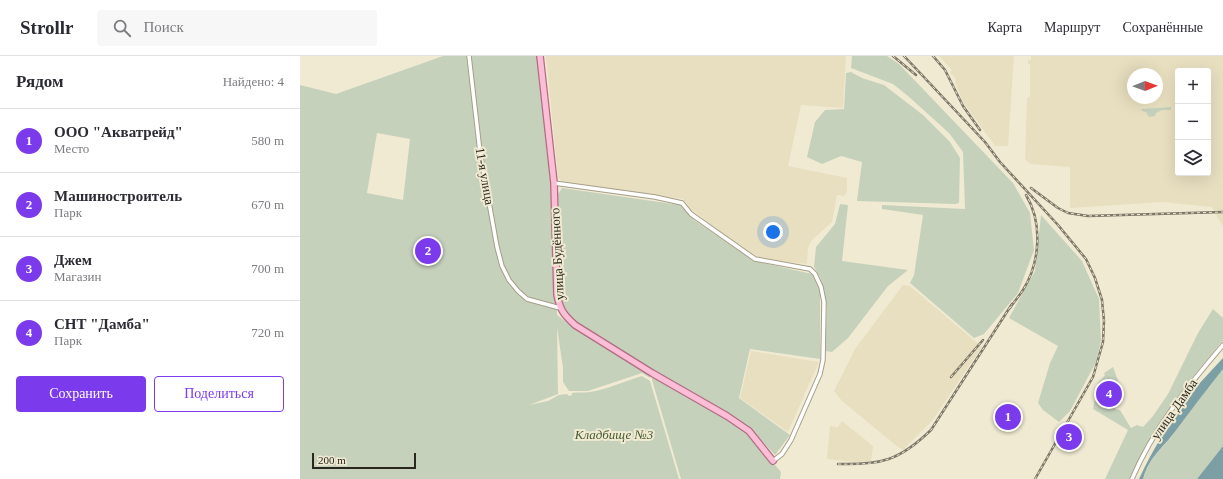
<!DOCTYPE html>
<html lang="ru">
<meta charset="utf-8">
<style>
body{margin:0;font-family:"Times New Roman",serif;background:#f7f7f7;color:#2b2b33}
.controls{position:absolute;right:12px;top:12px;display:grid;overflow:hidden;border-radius:4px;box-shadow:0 4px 16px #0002}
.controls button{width:36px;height:36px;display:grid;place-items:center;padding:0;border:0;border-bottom:1px solid #e1e1e2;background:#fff;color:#2b2b33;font:20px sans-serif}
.compass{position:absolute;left:827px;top:12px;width:36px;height:36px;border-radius:50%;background:#fff;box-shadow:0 4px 16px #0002;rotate:89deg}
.scale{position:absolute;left:12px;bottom:10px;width:104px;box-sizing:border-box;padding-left:4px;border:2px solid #2a271e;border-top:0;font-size:11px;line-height:14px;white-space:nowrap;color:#2a271e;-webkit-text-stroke:3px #f1ead2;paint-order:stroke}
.you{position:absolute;left:473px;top:176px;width:14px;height:14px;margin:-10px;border:3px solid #fff;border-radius:50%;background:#1a73e8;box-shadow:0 0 0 6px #1a73e833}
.badge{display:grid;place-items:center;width:26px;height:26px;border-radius:50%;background:#7c3aed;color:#fff;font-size:13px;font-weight:700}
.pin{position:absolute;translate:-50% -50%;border:2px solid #fff;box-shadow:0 1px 4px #0006}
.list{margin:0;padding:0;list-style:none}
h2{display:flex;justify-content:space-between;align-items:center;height:52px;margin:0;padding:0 16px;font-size:17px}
h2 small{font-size:13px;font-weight:400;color:#7c7c81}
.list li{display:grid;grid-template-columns:26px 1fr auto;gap:12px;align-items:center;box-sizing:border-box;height:64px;padding:0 16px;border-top:1px solid #e1e1e2}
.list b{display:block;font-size:15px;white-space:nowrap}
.list p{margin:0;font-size:13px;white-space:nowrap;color:#7c7c81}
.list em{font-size:13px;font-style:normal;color:#7c7c81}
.actions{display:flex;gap:8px;padding:12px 16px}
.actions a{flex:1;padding:9px 0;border:1px solid #7c3aed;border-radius:4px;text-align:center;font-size:14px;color:#7c3aed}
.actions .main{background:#7c3aed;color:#fff}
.icon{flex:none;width:22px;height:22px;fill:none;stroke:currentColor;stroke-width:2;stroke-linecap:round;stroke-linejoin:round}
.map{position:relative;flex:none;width:923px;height:423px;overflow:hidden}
header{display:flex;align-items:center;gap:24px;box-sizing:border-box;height:56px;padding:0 20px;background:#fff;border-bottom:1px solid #e1e1e2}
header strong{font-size:19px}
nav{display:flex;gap:22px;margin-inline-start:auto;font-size:14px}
.search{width:280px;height:36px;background:#f7f7f7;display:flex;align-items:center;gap:10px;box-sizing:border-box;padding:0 14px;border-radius:4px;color:#7c7c81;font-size:15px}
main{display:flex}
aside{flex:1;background:#fff}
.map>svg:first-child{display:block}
.built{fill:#e8dfc0;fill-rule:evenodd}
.green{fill:#c6d1bc;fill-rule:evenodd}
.water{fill:#7b9fa5}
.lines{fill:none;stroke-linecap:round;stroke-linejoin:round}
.street-casing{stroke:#a59e88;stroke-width:5.5}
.primary-casing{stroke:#b16d83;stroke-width:8}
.street{stroke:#fff;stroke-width:3.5}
.primary{stroke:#fbbed6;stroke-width:5.5}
.rail-casing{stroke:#7c7768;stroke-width:2.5}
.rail{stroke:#f1ead2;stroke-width:1;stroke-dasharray:3;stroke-linecap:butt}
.labels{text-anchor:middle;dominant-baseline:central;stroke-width:4;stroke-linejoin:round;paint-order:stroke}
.street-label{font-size:13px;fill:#2a271e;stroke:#f1ead2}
.park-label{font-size:13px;font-style:italic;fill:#465b30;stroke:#f1ead2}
</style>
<header>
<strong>Strollr</strong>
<div class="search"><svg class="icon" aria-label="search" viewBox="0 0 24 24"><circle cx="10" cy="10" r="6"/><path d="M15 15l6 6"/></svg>Поиск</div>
<nav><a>Карта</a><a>Маршрут</a><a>Сохранённые</a></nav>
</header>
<main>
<aside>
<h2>Рядом<small>Найдено: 4</small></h2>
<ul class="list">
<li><span class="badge">1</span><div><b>ООО &quot;Акватрейд&quot;</b><p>Место</p></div><em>580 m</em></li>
<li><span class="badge">2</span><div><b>Машиностроитель</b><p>Парк</p></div><em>670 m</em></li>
<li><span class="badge">3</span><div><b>Джем</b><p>Магазин</p></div><em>700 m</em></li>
<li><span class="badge">4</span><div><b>СНТ &quot;Дамба&quot;</b><p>Парк</p></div><em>720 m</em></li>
</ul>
<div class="actions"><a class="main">Сохранить</a><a>Поделиться</a></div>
</aside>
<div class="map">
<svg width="923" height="423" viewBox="0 0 923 423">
<rect width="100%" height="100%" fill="#f1ead2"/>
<!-- built -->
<path class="built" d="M246,0H546L543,52L501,49L488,110L547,122V136L544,140L537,139L532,166L511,185L508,192L507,208L471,204L456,200L418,174L392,154L383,143L278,128L262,125L258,122Z
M639,0H714L708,90H695L663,46L655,26L656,23L650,16L652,14Z
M731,0H923V171L912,151L863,146L770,152V111L730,108L725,103L727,42L730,41V8H728V4H731ZM878,15H908V117H878ZM833,18H857V42H833Z
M603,229L610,230L682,291L632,365L603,394L598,391L542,345L534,335L555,293Z
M451,295L519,306L488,376L440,342Z
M542,365L573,390L571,405L556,406L527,403L530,370L538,371Z"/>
<!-- green -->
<path class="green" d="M143,0H238L254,125L257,259C286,282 319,300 351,318L350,322L342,317L288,335H269L263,326V312L257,271L258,338L229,349L248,345L259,339L267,338L269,340L272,339V337C278,336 284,337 290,336C308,333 325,325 342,320L350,325L379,423H0V29L36,38ZM77,77L110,83L103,144L67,137Z
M552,0H587L599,8L713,127L730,157L734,194L718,237L684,278L674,282L610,227L614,219L623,159L582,153V149L665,153L663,96L649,77L608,40L593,28L551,12Z
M551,16L562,22L584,29L623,59L650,86L660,102L659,147L655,148L557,145L562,106L541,100L522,108L507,101L515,66L525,54L544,53L546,17Z
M871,51V54H862L856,57L855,60L849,61L846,56L842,55L841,53Z
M262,132L380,149L394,164L454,205L512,218L520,235V303L450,293L439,342L490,379L475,399L451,373L428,357L349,313L273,265L261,248L258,138Z
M540,148L548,149L542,205L608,214L588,230L548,282L532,296L525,295L527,251L521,223L514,211L516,191L535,168Z
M741,159L782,205L799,243L801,285L796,306L770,355L759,366L743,354L738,347L750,307L758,290L709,262L735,215Z
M913,253L923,262V284L891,323L846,389L830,423H805L828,374L793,353L798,327L805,319L804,317L813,311L824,341L815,353L820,354L831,372L837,369L843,371L853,360L868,338L898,277Z
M923,313V390L897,423H843C850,400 859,397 872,380C889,357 905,335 923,313Z
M354,321L435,368L447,376L481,416L480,423H381L352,324V322Z"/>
<!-- water -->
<path class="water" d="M923,302V313C906,334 890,356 874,377C861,394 849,401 843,423H839C853,393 871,363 892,336C902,324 913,313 923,302Z
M923,390V423H897Z"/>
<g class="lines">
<defs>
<path id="street" d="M169,0L180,96L197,191L202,210L209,224L218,235L227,243L260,252
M254,127L355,141L382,147L391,158L455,203L510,213L515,218L521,231L524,246L523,304L520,318L491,384L482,398L473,405
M832,423C853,373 888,330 923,289"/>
<path id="primary" d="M240,0L254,127L257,239C260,254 264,259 275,269L352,317L427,360L449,375L473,405"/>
</defs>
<!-- street casing -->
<use href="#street" class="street-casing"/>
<!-- primary casing -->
<use href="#primary" class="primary-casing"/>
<!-- street -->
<use href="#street" class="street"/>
<!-- primary -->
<use href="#primary" class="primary"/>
<defs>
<path id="rail" d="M593,0L616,19
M604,0L685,86L700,106L758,169L786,203L795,222L802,244L804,265L803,286L793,321L735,423
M633,0L645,14L663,50L680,74
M731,132L758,152L768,157L788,160L923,156
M710,252C714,246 719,240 723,234C740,207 743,167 726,139
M651,321L683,284
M538,408C581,409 599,405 631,374L712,248"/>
</defs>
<!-- rail casing -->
<use href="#rail" class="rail-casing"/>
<!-- rail -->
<use href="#rail" class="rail"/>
</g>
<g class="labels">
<!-- street labels -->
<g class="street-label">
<text transform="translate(185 120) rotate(80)">11-я улица</text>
<text transform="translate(257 198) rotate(-93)">улица Будённого</text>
<text transform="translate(874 353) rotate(-55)">улица Дамба</text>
</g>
<!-- park labels -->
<g class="park-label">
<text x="314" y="378">Кладбище №3</text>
</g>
</g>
</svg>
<div class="controls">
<button>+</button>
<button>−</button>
<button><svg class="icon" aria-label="layers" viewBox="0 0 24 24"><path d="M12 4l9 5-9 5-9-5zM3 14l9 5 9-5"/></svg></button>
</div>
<svg class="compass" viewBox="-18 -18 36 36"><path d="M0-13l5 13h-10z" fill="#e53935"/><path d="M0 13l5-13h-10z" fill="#7c7c81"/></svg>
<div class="scale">200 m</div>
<div class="you"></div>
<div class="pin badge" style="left:708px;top:361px">1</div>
<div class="pin badge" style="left:128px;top:195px">2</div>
<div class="pin badge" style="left:769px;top:381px">3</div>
<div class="pin badge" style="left:809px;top:338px">4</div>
</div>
</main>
